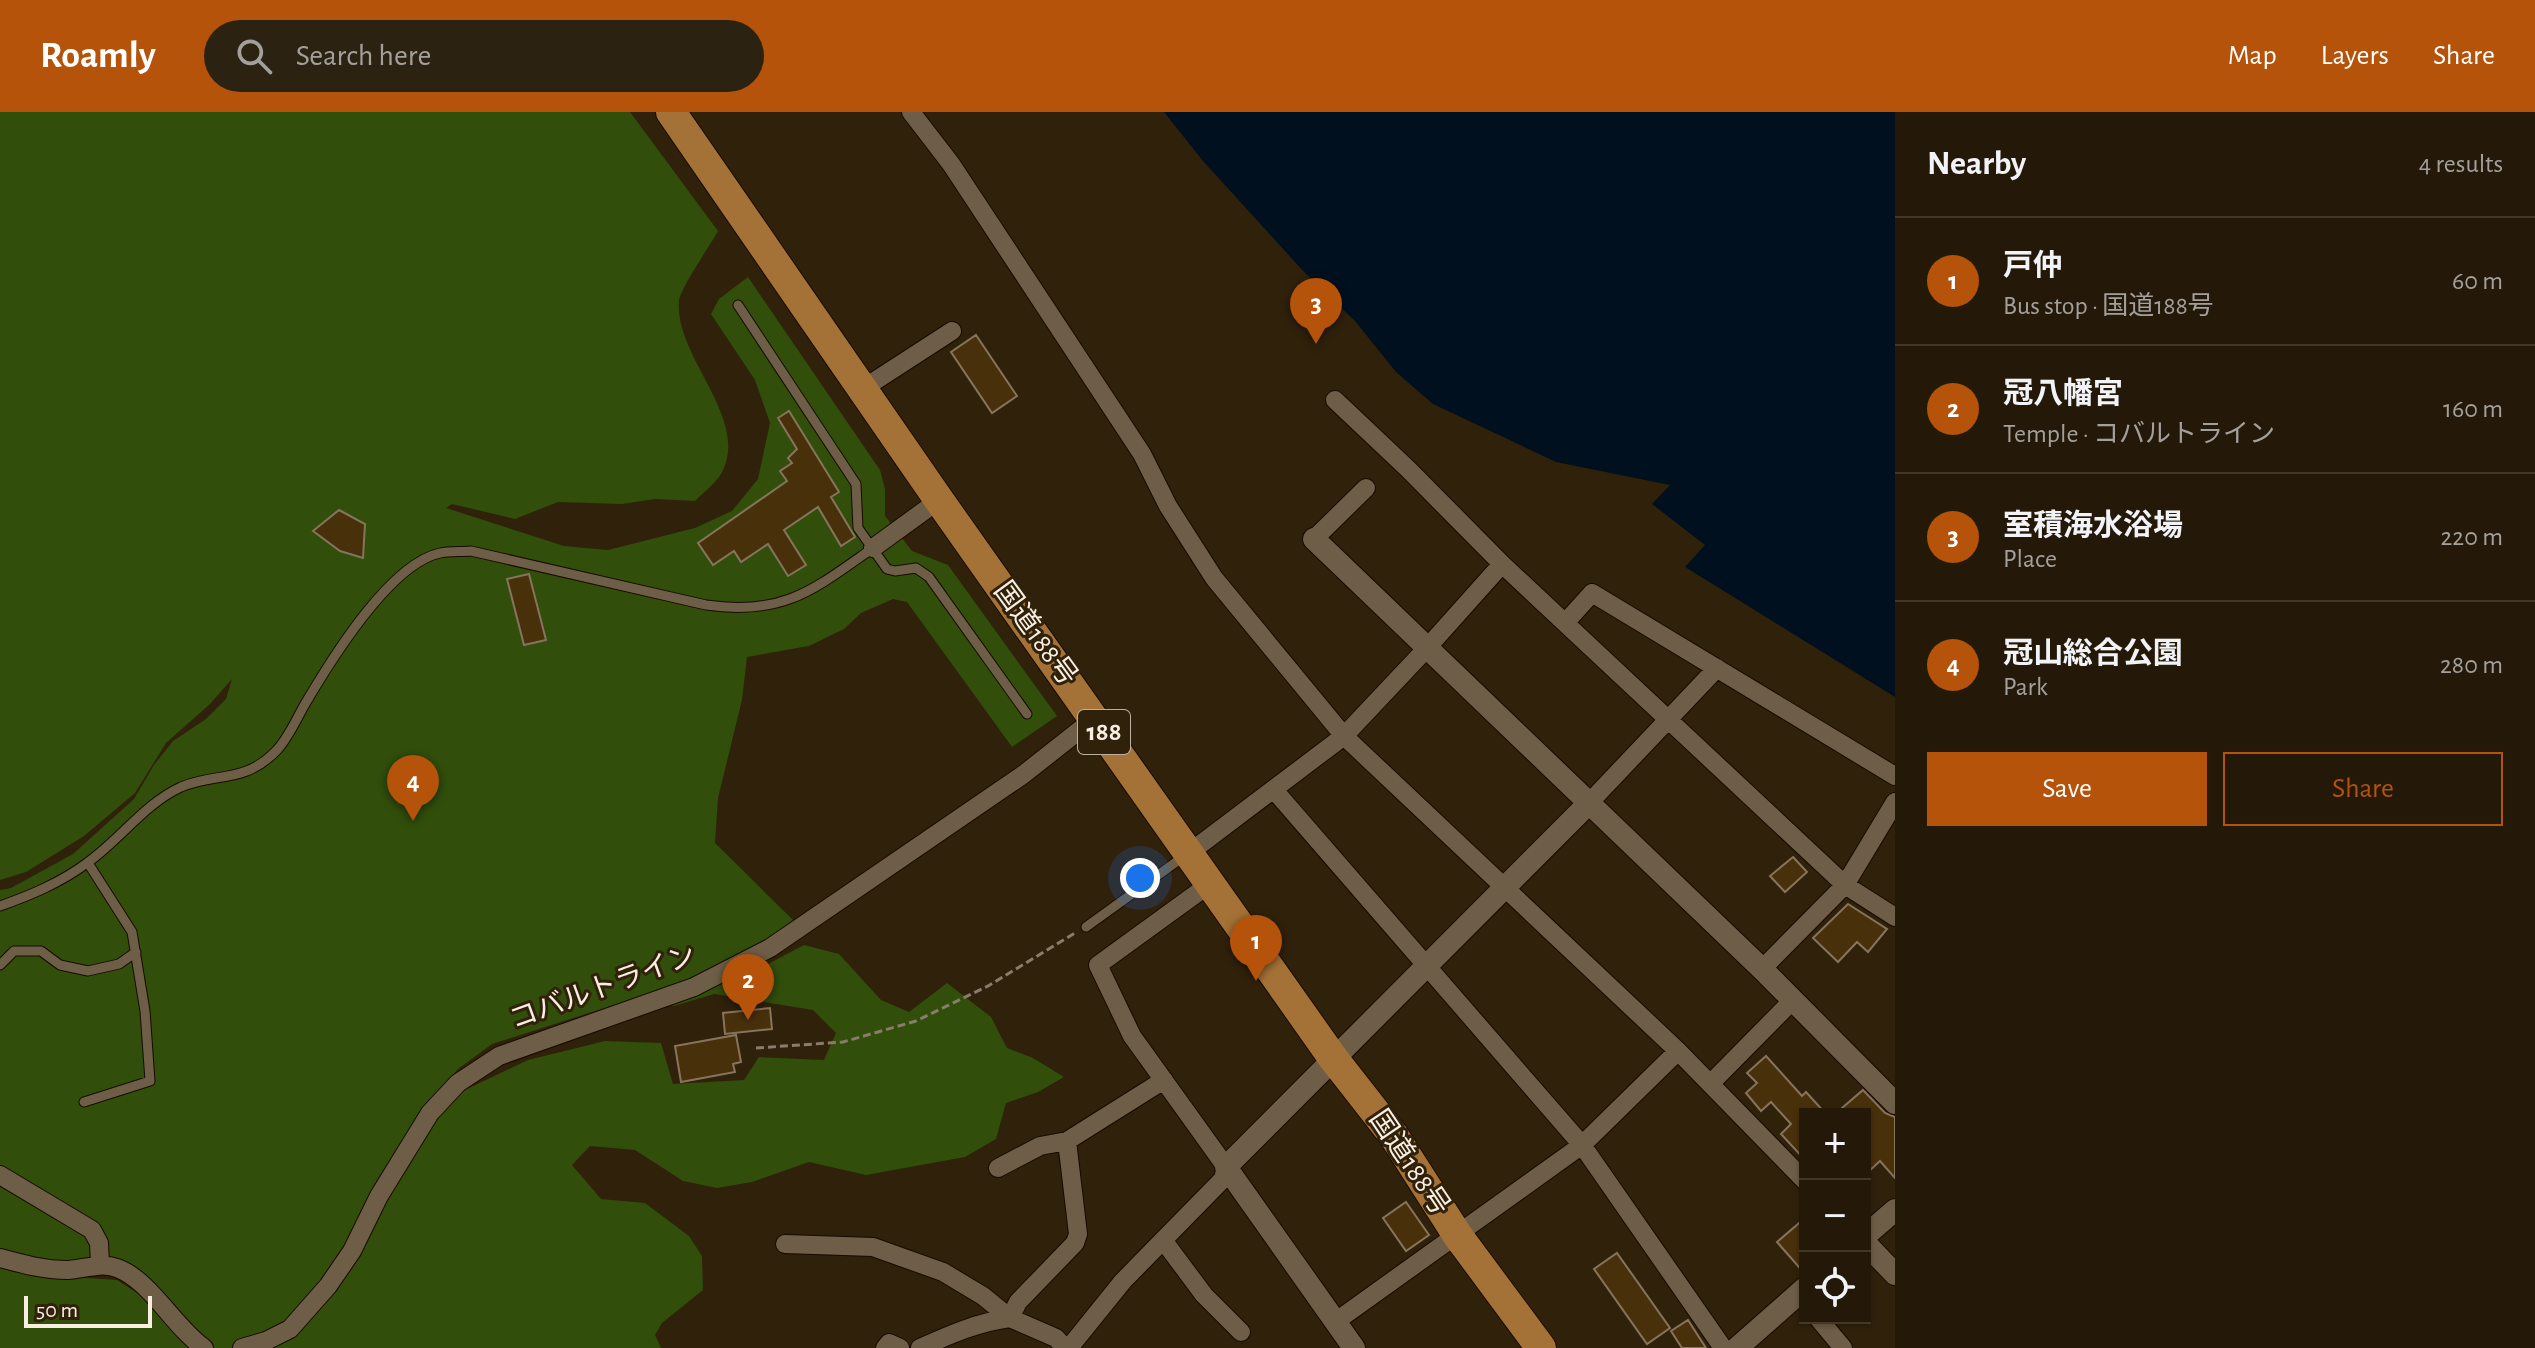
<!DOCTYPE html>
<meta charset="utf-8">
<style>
body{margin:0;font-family:"Alegreya Sans","Noto Sans JP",sans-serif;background:#2c2212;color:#f1f3f6}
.controls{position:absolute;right:24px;bottom:24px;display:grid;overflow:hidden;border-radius:0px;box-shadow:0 2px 6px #0004}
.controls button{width:72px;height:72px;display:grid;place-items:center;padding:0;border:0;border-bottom:2px solid #413829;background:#241908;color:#f1f3f6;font:40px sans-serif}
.scale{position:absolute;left:24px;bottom:20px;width:128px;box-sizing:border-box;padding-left:8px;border:4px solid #f9eee1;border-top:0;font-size:22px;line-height:28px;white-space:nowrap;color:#f9eee1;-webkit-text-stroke:6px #30210b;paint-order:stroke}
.you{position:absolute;left:1140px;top:766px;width:28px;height:28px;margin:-20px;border:6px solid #fff;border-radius:50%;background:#1a73e8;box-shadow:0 0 0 12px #1a73e833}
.badge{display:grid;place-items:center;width:52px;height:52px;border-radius:50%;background:#b45309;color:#fff;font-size:26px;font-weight:700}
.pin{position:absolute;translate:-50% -66px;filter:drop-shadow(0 2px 4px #0008)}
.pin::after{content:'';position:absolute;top:42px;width:28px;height:24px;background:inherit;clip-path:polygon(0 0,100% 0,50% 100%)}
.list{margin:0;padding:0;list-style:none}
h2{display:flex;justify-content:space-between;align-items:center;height:104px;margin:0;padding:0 32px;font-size:34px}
h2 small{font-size:26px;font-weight:400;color:#a3a09c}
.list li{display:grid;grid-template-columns:52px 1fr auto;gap:24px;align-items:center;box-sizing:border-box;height:128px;padding:0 32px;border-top:2px solid #413829}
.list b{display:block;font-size:30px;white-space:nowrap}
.list p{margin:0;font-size:26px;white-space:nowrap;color:#a3a09c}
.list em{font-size:26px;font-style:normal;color:#a3a09c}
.actions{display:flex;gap:16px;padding:24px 32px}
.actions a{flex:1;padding:18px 0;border:2px solid #b45309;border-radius:0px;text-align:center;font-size:28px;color:#b45309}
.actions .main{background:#b45309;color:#fff}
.icon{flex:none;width:44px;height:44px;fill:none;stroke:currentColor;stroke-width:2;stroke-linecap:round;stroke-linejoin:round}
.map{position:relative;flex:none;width:1895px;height:1236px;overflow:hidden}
header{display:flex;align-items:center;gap:48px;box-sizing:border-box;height:112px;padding:0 40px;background:#b45309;color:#fff}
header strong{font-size:38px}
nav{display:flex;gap:44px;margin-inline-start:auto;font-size:28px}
.search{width:560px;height:72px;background:#2c2212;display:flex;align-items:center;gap:20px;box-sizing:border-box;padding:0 28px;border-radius:44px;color:#a3a09c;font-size:30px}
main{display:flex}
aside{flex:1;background:#241908}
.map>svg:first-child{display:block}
.green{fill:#314e0b;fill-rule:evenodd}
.water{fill:#00101e}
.building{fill:#48300b;stroke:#86745c;stroke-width:2}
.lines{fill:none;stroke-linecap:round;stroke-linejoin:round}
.service-casing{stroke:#180a00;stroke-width:11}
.minor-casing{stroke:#180a00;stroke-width:20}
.tertiary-casing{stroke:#180a00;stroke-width:24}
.trunk-casing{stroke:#180a00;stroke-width:32}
.path{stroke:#897c6a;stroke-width:3;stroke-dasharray:8 4;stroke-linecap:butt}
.service{stroke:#6f5e47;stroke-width:9}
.minor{stroke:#6f5e47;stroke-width:18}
.tertiary{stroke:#6f5e47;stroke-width:22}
.trunk{stroke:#a47236;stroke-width:30}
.labels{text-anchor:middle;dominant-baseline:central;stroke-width:6;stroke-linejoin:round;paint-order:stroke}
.shield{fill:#30210b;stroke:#bdb0a1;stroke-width:2}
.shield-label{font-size:26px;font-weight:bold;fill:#f9eee1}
.street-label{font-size:28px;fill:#f9eee1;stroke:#30210b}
</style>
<header>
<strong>Roamly</strong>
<div class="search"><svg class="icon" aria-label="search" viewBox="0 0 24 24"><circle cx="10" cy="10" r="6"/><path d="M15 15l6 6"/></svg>Search here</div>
<nav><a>Map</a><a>Layers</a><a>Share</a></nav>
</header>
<main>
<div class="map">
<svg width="1895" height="1236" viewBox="0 0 1895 1236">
<rect width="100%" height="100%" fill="#30210b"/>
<!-- green -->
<path class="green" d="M0,0H630L718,119C710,134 681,175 679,189C674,246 752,307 721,362C715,372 703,381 695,389L655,387L622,392L558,390L515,407L452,392L446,396L564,434L608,438L695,416L732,399L758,367L770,311L755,268L711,202L719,187L748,165L880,358L885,377V404L912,439L948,453L1057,604L1012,635L907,490L893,487L861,501L844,517L809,534L747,545L742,588L718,686L715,731L793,808L767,828L726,850L751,861L804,833L839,842L881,888L909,900L947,871L991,905L1007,936L1033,946L1064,965L1038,980L1006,991L996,1027L965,1045L866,1063L809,1050L752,1070L717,1076L683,1069L635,1038L590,1034L572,1053L601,1087L645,1091L689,1124L702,1144L703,1178L662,1211L655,1223L661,1236H0V1153L59,1164L117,1168L145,1186L153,1174L141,1159L125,1152L51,1151L0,1141V778L11,776L73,742L134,687L154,653L173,629L206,607L226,587L232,567L210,592L166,631L135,681L84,724L26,760L0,768ZM714,882L813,898L836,921L824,948L759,945L744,968L673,972L661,931L605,929L528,948L448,986L345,1135L377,1068L425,995L458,957L492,932L642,884L674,894Z"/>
<!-- water -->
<path class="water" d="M1164,0H1895V585L1685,455L1705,433L1652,392L1670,373L1556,350L1433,292L1396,260L1355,209L1305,161L1203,49Z"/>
<!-- building -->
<path class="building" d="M976,223L1017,284L992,301L951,240Z
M789,299L839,380L831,385L855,425L841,434L818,395L784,418L806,453L788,464L768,432L741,450L734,439L713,453L698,431L787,369L780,359L792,351L788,346L797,337L778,306Z
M339,398L365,412L363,446L340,439L313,419Z
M529,462L546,528L524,533L507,467Z
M1793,745L1807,760L1785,780L1770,764Z
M1848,792L1887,817L1868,840L1857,830L1838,850L1813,826Z
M770,896L772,917L725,922L723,901Z
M736,923L741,950L733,952L735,960L681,970L675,934Z
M1766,944L1802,984L1806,980L1826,1002H1805V1048L1781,1022L1791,1012L1771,990L1761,999L1746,981L1757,971L1747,961Z
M1863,978L1885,1001L1895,1005V1066L1880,1049L1865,1063V1002H1835Z
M1406,1090L1429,1123L1406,1139L1383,1106Z
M1805,1106V1162L1777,1130Z
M1617,1141L1670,1216L1647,1232L1594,1157Z
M1688,1208L1706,1236H1682L1671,1219Z"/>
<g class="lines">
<defs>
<path id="service" d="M738,193L856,372L858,416L887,457L895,459L916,456L929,465L1027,602
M0,794C31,783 60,771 87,751C120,728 144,692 181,675C216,660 244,672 276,639C289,626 298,603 308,587C333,545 390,452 440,441C450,439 461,440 471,439L706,493C784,504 813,478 873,436
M1086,815L1183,745
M0,853L14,839H41L60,853L88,859L119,852L136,840
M84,990L150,969L145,899L132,820L88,751"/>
<path id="minor" d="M911,0L951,52L1142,342L1168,394L1214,466L1344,624L1678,939L1805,1069
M864,276L952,219
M1335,288L1408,357L1502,452L1845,773L1895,805
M1314,427L1366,376
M873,436L939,388
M1565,511L1592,481L1895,664
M1274,678L1582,1033L1723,1236
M1589,691L1717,556
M1189,741L1344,624L1427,536L1502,452
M1762,857L1845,773L1895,690
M1711,971L1792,889
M998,1056L1040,1034L1067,1029L1164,968
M0,1063L92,1118L99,1131L100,1153
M1163,1128L1204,1183L1241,1220
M785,1132L873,1135L943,1160L983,1184L1010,1206L1056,1226L1065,1236
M0,1146C22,1152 44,1158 68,1158C84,1157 100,1150 117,1156C150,1168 174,1215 204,1236
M1818,1206L1843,1236
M1335,1210L1582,1033L1678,939
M242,1236L266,1229L290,1217L328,1174L352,1139L379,1084L430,1001L458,971L499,944L694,875L770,836L1024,662L1095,606
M885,1236L889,1231L900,1236
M920,1236C949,1223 978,1210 1010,1206L1018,1190L1075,1131L1078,1122L1067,1029
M1069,1236L1123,1169L1223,1067L1226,1055L1132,924L1098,853L1211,771"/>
<path id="tertiary" d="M1314,427L1762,857L1895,991
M1865,1124L1895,1098
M1865,1131L1895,1162
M1354,1236L1226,1055L1589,691
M1737,1236L1805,1176"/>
<path id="trunk" d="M671,0L939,388L1333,946L1394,1024L1458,1124L1541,1236"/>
</defs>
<!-- service casing -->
<use href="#service" class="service-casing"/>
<!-- minor casing -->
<use href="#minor" class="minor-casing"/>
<!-- tertiary casing -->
<use href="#tertiary" class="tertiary-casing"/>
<!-- trunk casing -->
<use href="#trunk" class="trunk-casing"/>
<!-- path -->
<path class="path" d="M756,936L843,930L916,909L988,874L1075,821"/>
<!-- service -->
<use href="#service" class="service"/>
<!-- minor -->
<use href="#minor" class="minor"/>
<!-- tertiary -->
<use href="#tertiary" class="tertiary"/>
<!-- trunk -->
<use href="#trunk" class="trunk"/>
</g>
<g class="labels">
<!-- shield labels -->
<rect class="shield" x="1078" y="598" width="52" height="44" rx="6"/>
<g class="shield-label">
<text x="1104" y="620">188</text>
</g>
<!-- street labels -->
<g class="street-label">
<text transform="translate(1035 522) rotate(54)">国道188号</text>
<text transform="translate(603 876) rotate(-20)">コバルトライン</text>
<text transform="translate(1409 1051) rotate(56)">国道188号</text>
</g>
</g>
</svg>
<div class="controls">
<button>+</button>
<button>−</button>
<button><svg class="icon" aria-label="locate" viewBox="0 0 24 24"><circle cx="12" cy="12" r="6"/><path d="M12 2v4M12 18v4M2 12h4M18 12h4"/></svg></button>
</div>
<div class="scale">50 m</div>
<div class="you"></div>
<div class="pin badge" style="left:1256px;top:869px">1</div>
<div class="pin badge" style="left:748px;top:908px">2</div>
<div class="pin badge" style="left:1316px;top:232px">3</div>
<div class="pin badge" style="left:413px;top:709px">4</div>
</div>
<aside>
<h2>Nearby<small>4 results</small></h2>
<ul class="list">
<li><span class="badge">1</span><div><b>戸仲</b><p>Bus stop · 国道188号</p></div><em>60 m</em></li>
<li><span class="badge">2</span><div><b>冠八幡宮</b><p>Temple · コバルトライン</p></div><em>160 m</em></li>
<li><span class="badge">3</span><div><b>室積海水浴場</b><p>Place</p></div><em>220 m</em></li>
<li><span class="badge">4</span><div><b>冠山総合公園</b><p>Park</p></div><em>280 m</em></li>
</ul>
<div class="actions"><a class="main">Save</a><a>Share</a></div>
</aside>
</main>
